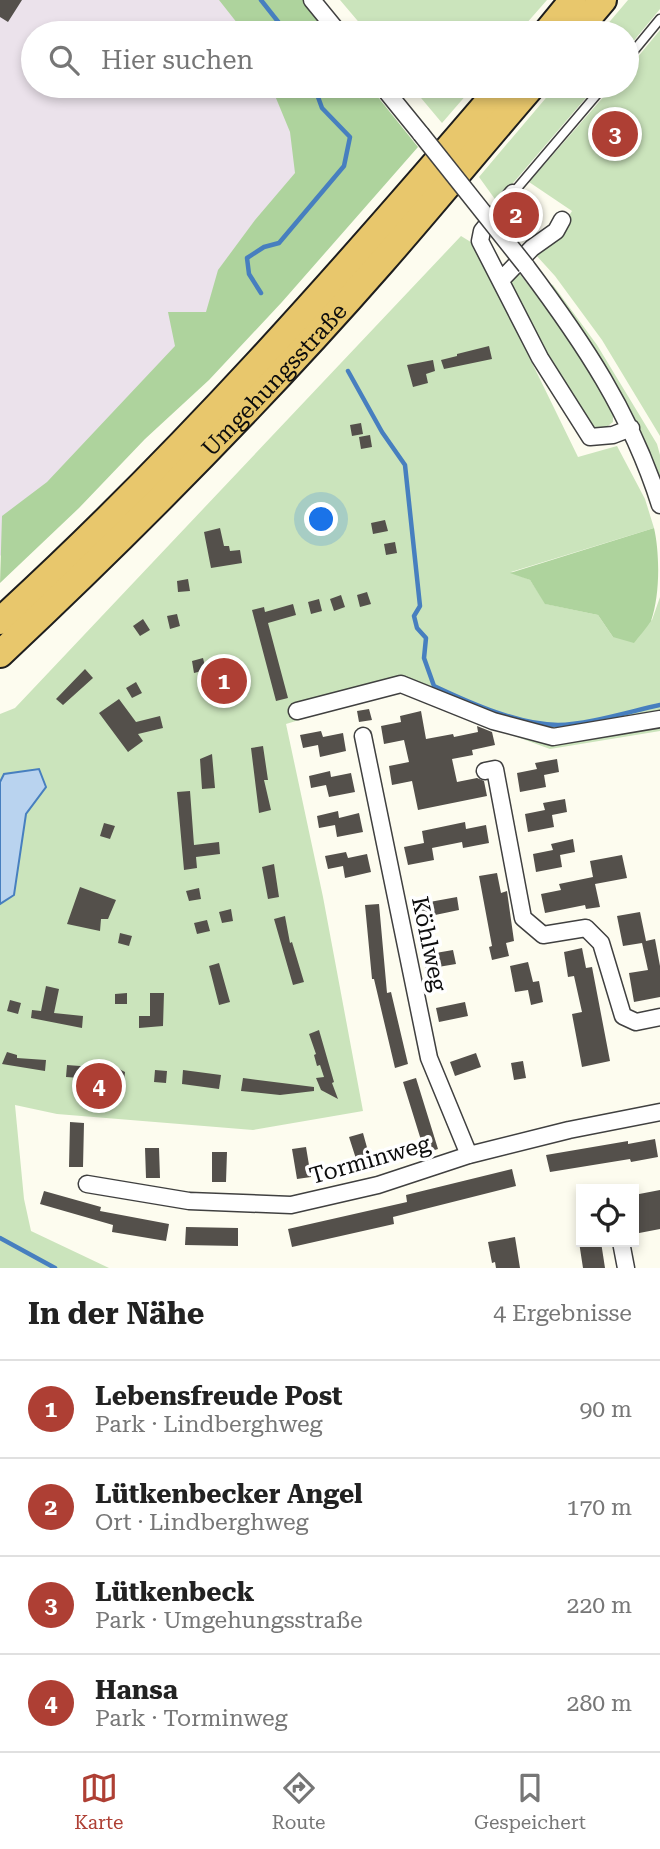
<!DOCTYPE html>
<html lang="de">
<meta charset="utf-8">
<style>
body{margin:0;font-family:"Roboto Serif",serif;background:#f6f6f6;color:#222}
.controls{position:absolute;right:21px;bottom:21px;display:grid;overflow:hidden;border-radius:0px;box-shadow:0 4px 10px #0003}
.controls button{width:63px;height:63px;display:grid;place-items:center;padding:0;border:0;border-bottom:2px solid #e0e0e0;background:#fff;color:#222;font:35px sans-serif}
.you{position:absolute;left:322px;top:520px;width:24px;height:24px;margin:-18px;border:5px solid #fff;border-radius:50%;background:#1a73e8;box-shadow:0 0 0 10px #1a73e833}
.badge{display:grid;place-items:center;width:46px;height:46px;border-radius:50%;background:#ae3f34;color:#fff;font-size:23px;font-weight:700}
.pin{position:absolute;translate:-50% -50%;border:4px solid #fff;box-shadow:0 2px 7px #0006}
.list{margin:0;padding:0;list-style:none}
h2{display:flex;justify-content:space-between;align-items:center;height:91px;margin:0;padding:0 28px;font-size:30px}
h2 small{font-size:23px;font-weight:400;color:#767676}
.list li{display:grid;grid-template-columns:46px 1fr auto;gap:21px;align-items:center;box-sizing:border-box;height:98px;padding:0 28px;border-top:2px solid #e0e0e0}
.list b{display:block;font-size:26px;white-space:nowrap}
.list p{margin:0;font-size:23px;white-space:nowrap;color:#767676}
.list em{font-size:23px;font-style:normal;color:#767676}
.icon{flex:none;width:38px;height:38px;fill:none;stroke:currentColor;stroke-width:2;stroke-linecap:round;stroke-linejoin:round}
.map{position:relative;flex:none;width:660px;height:1268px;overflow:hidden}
.search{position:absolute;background:#fff;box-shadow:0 4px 10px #0003;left:21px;right:21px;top:21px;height:77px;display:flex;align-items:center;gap:18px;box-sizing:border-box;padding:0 24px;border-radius:38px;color:#767676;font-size:26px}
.sheet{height:483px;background:#fff}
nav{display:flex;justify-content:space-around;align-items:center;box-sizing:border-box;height:98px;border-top:2px solid #e0e0e0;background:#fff;font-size:19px;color:#767676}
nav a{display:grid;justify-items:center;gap:4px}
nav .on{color:#ae3f34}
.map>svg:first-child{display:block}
.industrial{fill:#ebe2eb}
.green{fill:#cbe4bc}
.forest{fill:#aed39d}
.water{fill:#b9d3ef;stroke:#477fbf;stroke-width:2}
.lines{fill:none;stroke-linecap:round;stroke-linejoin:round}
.stream{stroke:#477fbf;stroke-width:4.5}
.building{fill:#54504b}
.service-casing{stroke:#404040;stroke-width:11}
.minor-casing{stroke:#404040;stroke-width:19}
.trunk-casing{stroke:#1e1e1e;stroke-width:30}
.service{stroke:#fff;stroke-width:8}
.minor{stroke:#fff;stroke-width:16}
.trunk{stroke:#e8c76c;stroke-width:26}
.minor-bridge-casing{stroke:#404040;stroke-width:19;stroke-linecap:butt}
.minor-bridge{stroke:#fff;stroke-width:16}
.labels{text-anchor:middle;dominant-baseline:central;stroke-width:7;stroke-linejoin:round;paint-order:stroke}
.street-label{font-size:23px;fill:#0d0d0d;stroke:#fff}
</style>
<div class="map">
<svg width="660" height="1268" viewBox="0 0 660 1268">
<rect width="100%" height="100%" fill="#fdfcef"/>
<!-- industrial -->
<path class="industrial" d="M0,0H267L295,33H33V86H338L384,140L0,556Z"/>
<!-- green -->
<path class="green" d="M340,0H547L518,33H368Z
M628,0H660V9L627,49V33H600Z
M660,30V436L602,340L555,276L535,254L557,235L572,211L529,182L613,86H627V70Z
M411,86H474L442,123Z
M556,86H596L497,202L479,177Z
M461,236L474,244L578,457L617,446L645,499L654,528L511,572L530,580L546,604L598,615L613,637L652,620L660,597V714L552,731L518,724L409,684L391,692L286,724L323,897L363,1111L253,1130L57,1114L15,1105L24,1199L31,1231L109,1268H0V904L14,895L26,814L46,787L4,774L0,782V714L15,708Z
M516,269L560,326L613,411V422L604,429L593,427L583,419L508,280Z
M547,283L553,285L597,345L657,444L660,455V486L637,423Z
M660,725V731L550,749L509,734L550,741Z"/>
<!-- forest -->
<path class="forest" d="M219,0H303L329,33H245Z
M271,86H369L418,147L282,302L209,380L145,439L79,508L0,583L2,516L47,482L175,346L168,312H206L218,270L255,220L295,173L290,132Z
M654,528C660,554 660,596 651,621C646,629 639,636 634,643L613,637L598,615L545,604L530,580L510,573Z"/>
<!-- water -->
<path class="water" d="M39,769L46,787L26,814L14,895L0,904V782L4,774Z"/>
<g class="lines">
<!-- stream -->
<path class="stream" d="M261,0L287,33
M261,293L249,274L247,258L264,247L279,243L344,166L350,137L322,108L314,86
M348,371L382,432L405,465L420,606L414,616L417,628L426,638L424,658L434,686C470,703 519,725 558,725C586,725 632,711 660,705
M0,1238L55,1268"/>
</g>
<!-- building -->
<path class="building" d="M0,0H22L8,22L0,17Z
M489,346L492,359L444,369L441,360L457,356V354Z
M433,360L435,371L426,374L428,383L413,387L407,365Z
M361,423L363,434L352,436L350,425Z
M370,435L372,447L361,449L359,437Z
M385,520L388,531L373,534L371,523Z
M220,528L224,546H229L230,551L240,550L242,563L211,568L204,532Z
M395,542L397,553L386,555L384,544Z
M188,579L190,591L178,592L177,581Z
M367,592L371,604L360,607L357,595Z
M341,595L345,607L334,611L330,599Z
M319,599L322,611L311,614L308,602Z
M293,604L296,615L268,623L288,698L276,701L252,610L264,607L265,612Z
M177,614L180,626L170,629L167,616Z
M143,619L150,630L140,636L133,626Z
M203,658L206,670L194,673L192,661Z
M85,669L93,678L63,705L56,699Z
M136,682L142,693L132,698L126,688Z
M119,699L136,722L160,716L163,728L138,734L143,741L128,752L99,713Z
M369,709L372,720L359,722L357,711Z
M421,711L426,739L453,734L454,737L478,732L477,726L492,732L495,745L472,750L473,755L452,759L457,782L477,778L484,781L487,796L418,810L412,781L392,785L389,766L409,762L404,740L384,744L381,726L401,722L400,716Z
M321,731L323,737L343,733L346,751L320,757L318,745L303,748L300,735Z
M263,746L268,780H264L271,810L259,813L251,748Z
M212,754L215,788L202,789L200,759Z
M557,759L559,772L544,775L546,787L520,792L517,773L537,769L535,763Z
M330,771L331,777L351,773L355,792L329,797L326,785L311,788L309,776Z
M190,791L194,845L219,842L220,854L196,857L197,868L184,870L177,792Z
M565,799L567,812L552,815L554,827L528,832L525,814L545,810L543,803Z
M338,811L339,818L359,813L363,832L337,837L335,825L319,828L317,816Z
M465,822L466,829L486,825L489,843L463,848L462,842L432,848L434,860L408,865L404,847L424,843L422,831Z
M104,823L115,826L110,839L100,836Z
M573,839L575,852L560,855L562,867L536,872L533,854L553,850L551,844Z
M346,852L348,858L367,854L371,872L345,878L343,866L328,869L325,856Z
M622,855L627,878L595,884L600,907L586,909L585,905L545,913L541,894L561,890L559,884L593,877L590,861Z
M274,864L279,897L268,899L262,867Z
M497,873L501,893L507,891L514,941L506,943L509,956L492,960L489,947L492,946L479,876Z
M80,887L116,900L108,919H101L100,931L67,924Z
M199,888L201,899L189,901L186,891Z
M457,897L459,910L416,919L413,905Z
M379,904L387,993L391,992L408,1064L395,1068L374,979H372L365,905Z
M231,909L233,921L222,923L219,912Z
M640,912L646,941L655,939L660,966V997L634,1002L629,973L648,970L642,943L623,946L617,916Z
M285,916L290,943L292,942L304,982L293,985L274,919Z
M207,920L210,931L197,934L194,923Z
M120,933L132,936L129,946L118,943Z
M582,948L586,968L592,967L610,1061L582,1067L572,1014L582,1012L574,976L568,977L564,952Z
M453,950L456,964L426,969L424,955Z
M528,962L533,982L539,981L543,1002L531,1005L528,990L515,992L510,966Z
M219,963L230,1002L219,1005L209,966Z
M46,986L59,989L54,1013L83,1016L82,1028L31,1018L32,1010L41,1011Z
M127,993V1004H115V994Z
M150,993H164L163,1026L139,1028V1016H150Z
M10,1000L21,1003L18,1014L7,1011Z
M465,1002L468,1016L439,1022L436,1008Z
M319,1030L334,1082L332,1083L338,1099L321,1090L316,1078L324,1077L320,1065L317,1066L314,1055L316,1054L309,1034Z
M7,1052L17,1055V1058L46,1060L45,1071L2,1064Z
M476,1053L481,1067L455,1076L450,1062Z
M523,1061L526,1078L514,1080L511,1063Z
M67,1065L119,1069L125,1072L124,1081L66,1077Z
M155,1070L167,1071L166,1083L154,1082Z
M183,1070L221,1075L219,1089L182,1084Z
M243,1078L314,1087V1091L280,1095L241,1091Z
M416,1078L438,1149L425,1153L403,1082Z
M70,1122L84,1123L83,1167H69Z
M363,1133L371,1162L358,1165L349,1137Z
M655,1139L658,1157L631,1162L630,1159L550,1172L546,1155L628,1141V1144Z
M306,1147L311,1177L297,1179L292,1149Z
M145,1148H159L160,1178H146Z
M212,1152H227L226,1182H212Z
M512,1169L516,1186L393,1217L394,1224L292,1247L288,1229L407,1202L406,1195Z
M660,1190V1229L634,1234V1195Z
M44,1191L101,1207L100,1211L169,1224L166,1241L112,1232L113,1225L40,1204Z
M186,1227L238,1228V1246L185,1245Z
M515,1237L520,1268H496L495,1262L492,1263L488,1242Z
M579,1242H601L605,1268H583Z"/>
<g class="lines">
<defs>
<path id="service" d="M627,59L660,19
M513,193L604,86"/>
<path id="minor" d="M312,0L339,33
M382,86L421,134
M513,193L482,231L480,241L540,358L590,437L613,435L631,428
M526,266C583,342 631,413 660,505
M501,280L532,248L556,231L562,220
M297,711L401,684L493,721L553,737L660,719
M363,736L429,1058L469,1155
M485,771L495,769L523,918L543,935L586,928L601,943L623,1016L636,1022L660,1017
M87,1184L189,1201L291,1205L378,1185L469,1155L569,1130L660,1112
M621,1242L626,1268"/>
<g id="trunk">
<path d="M546,33L573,0"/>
<path d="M575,33L603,0"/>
<path d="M0,621C181,456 343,272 502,86"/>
<path id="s1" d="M0,654C132,530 261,400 381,263C432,205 481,145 532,86"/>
</g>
</defs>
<!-- service casing -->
<use href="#service" class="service-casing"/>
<!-- minor casing -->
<use href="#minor" class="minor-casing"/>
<!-- trunk casing -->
<use href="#trunk" class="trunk-casing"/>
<!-- service -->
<use href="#service" class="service"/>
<!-- minor -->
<use href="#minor" class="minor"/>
<!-- trunk -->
<use href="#trunk" class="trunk"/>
<defs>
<path id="minor-bridge" d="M421,134L526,266"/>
</defs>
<!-- minor-bridge casing -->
<use href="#minor-bridge" class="minor-bridge-casing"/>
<!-- minor-bridge -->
<use href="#minor-bridge" class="minor-bridge"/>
</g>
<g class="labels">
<!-- street labels -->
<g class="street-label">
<text stroke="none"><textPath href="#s1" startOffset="388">Umgehungsstraße</textPath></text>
<text transform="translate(429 944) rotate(78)">Köhlweg</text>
<text transform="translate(370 1160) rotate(-16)">Torminweg</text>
</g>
</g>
</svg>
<div class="controls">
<button><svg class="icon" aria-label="locate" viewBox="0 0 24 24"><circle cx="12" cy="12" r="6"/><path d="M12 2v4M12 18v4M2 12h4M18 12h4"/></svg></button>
</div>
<div class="you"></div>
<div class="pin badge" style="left:224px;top:681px">1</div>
<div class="pin badge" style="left:516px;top:215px">2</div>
<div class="pin badge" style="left:615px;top:134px">3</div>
<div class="pin badge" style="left:99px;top:1086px">4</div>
<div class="search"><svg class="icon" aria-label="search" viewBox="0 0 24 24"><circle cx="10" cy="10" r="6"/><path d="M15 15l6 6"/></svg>Hier suchen</div>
</div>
<section class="sheet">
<h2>In der Nähe<small>4 Ergebnisse</small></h2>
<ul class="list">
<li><span class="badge">1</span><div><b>Lebensfreude Post</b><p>Park · Lindberghweg</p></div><em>90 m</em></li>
<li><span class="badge">2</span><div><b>Lütkenbecker Angel</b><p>Ort · Lindberghweg</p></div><em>170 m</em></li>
<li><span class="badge">3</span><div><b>Lütkenbeck</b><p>Park · Umgehungsstraße</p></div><em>220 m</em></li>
<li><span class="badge">4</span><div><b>Hansa</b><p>Park · Torminweg</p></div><em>280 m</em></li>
</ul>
</section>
<nav>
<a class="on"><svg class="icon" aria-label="map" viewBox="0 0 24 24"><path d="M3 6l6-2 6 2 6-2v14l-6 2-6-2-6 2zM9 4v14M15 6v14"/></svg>Karte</a>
<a><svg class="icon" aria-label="directions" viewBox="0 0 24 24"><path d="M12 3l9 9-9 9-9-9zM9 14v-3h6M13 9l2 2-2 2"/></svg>Route</a>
<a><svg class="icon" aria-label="saved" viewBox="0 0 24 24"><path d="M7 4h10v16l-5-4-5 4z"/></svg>Gespeichert</a>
</nav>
